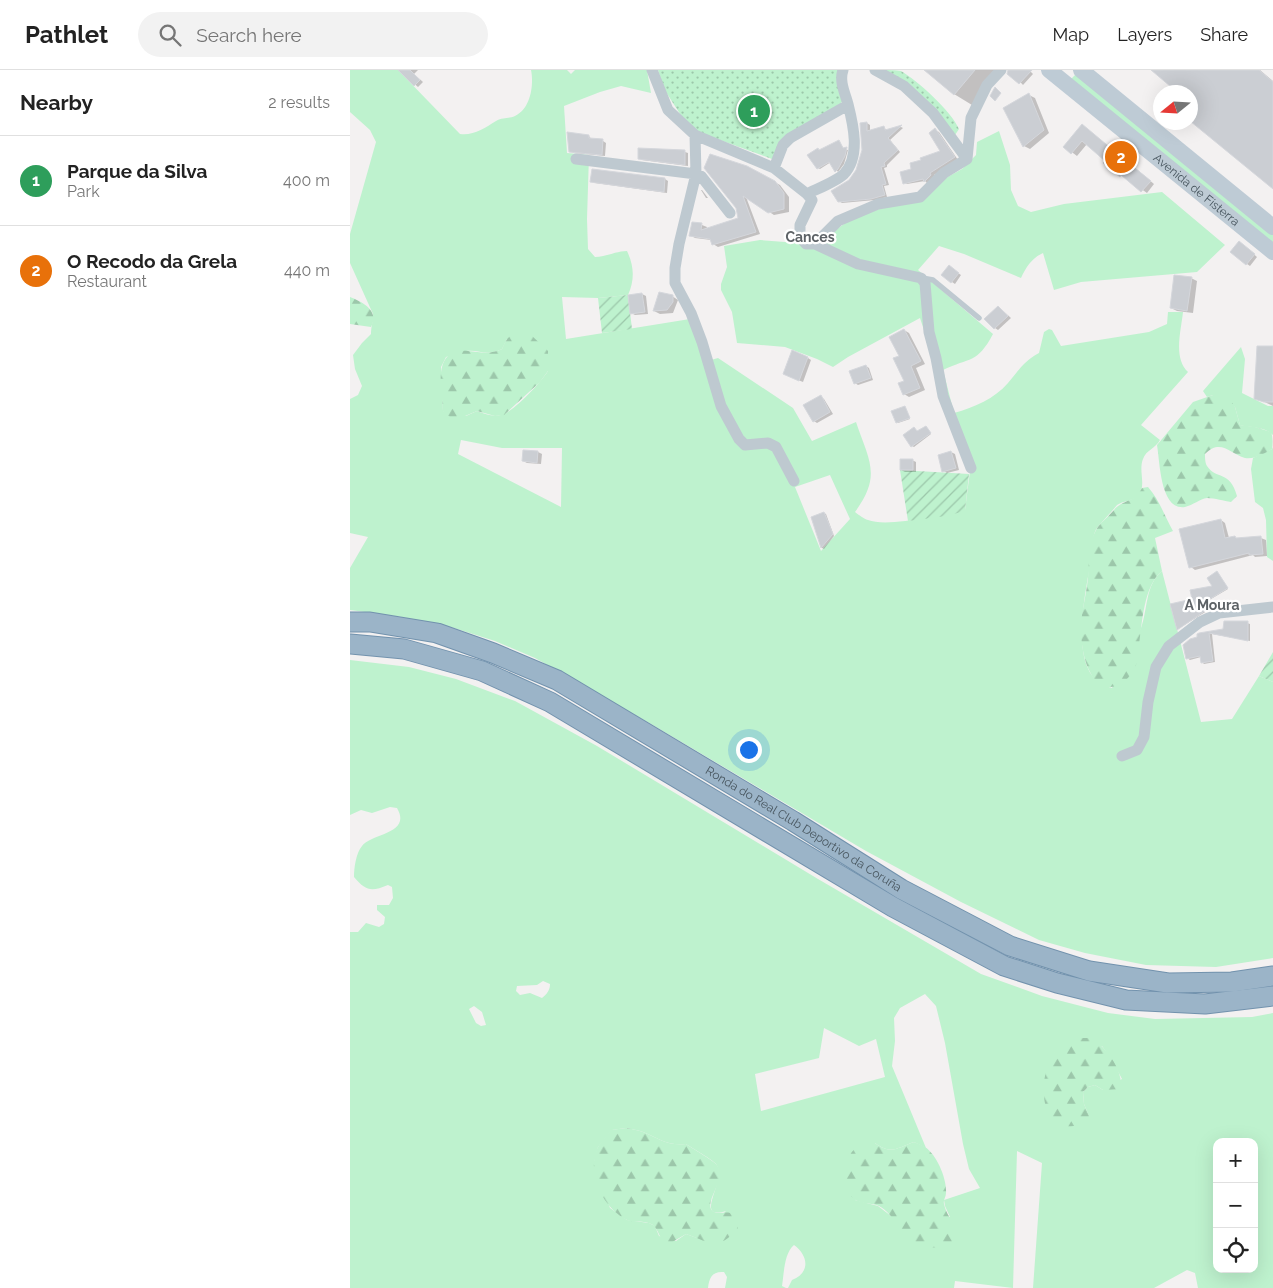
<!DOCTYPE html>
<meta charset="utf-8">
<style>
body{margin:0;font-family:Raleway,sans-serif;background:#f2f2f2;color:#222}
.controls{position:absolute;right:15px;bottom:15px;display:grid;overflow:hidden;border-radius:10px;box-shadow:0 5px 20px #0002}
.controls button{width:45px;height:45px;display:grid;place-items:center;padding:0;border:0;border-bottom:1px solid #e0e0e0;background:#fff;color:#222;font:25px sans-serif}
.compass{position:absolute;left:803px;top:15px;width:45px;height:45px;border-radius:50%;background:#fff;box-shadow:0 5px 20px #0002;rotate:252deg}
.you{position:absolute;left:398px;top:679px;width:18px;height:18px;margin:-12px;border:4px solid #fff;border-radius:50%;background:#1a73e8;box-shadow:0 0 0 8px #1a73e833}
.badge{display:grid;place-items:center;width:32px;height:32px;border-radius:50%;background:#1181ed;color:#fff;font-size:16px;font-weight:700}
.pin{position:absolute;translate:-50% -50%;border:2px solid #fff;box-shadow:0 1px 5px #0006}
.list{margin:0;padding:0;list-style:none}
h2{display:flex;justify-content:space-between;align-items:center;height:65px;margin:0;padding:0 20px;font-size:21px}
h2 small{font-size:16px;font-weight:400;color:#767676}
.list li{display:grid;grid-template-columns:32px 1fr auto;gap:15px;align-items:center;box-sizing:border-box;height:90px;padding:0 20px;border-top:1px solid #e0e0e0}
.list b{display:block;font-size:19px;white-space:nowrap}
.list p{margin:0;font-size:16px;white-space:nowrap;color:#767676}
.list em{font-size:16px;font-style:normal;color:#767676}
.icon{flex:none;width:28px;height:28px;fill:none;stroke:currentColor;stroke-width:2;stroke-linecap:round;stroke-linejoin:round}
.map{position:relative;flex:none;width:923px;height:1218px;overflow:hidden}
header{display:flex;align-items:center;gap:30px;box-sizing:border-box;height:70px;padding:0 25px;background:#fff;border-bottom:1px solid #e0e0e0}
header strong{font-size:24px}
nav{display:flex;gap:28px;margin-inline-start:auto;font-size:18px}
.search{width:350px;height:45px;background:#f2f2f2;display:flex;align-items:center;gap:12px;box-sizing:border-box;padding:0 18px;border-radius:28px;color:#767676;font-size:19px}
main{display:flex}
aside{flex:1;background:#fff}
.map>svg:first-child{display:block}
.grass{fill:#bef2ce;fill-rule:evenodd}
.forest{fill:url(#forest-firs)}
.park{fill:url(#park-dots)}
.garden{fill:url(#garden-furrows)}
.shadow{fill:#0003}
.building{fill:#cbced3;stroke:#d5d7dc}
.lines{fill:none;stroke-linecap:round;stroke-linejoin:round}
.trunk-casing{stroke:#7292ad;stroke-width:21}
.service{stroke:#bec9d0;stroke-width:5.5}
.minor{stroke:#bec9d0;stroke-width:11}
.secondary{stroke:#becbd5;stroke-width:16}
.trunk{stroke:#9bb4c8;stroke-width:19}
.labels{text-anchor:middle;dominant-baseline:central;stroke-width:4.5;stroke-linejoin:round;paint-order:stroke}
.street-label{font-size:12px;fill:#48565f;stroke:#fff}
.neighbourhood-label{font-size:14px;font-weight:bold;fill:#5d6266;stroke:#fff}
</style>
<header>
<strong>Pathlet</strong>
<div class="search"><svg class="icon" aria-label="search" viewBox="0 0 24 24"><circle cx="10" cy="10" r="6"/><path d="M15 15l6 6"/></svg>Search here</div>
<nav><a>Map</a><a>Layers</a><a>Share</a></nav>
</header>
<main>
<aside>
<h2>Nearby<small>2 results</small></h2>
<ul class="list">
<li><span class="badge" style="background:#2e9e5b">1</span><div><b>Parque da Silva</b><p>Park</p></div><em>400 m</em></li>
<li><span class="badge" style="background:#e8710a">2</span><div><b>O Recodo da Grela</b><p>Restaurant</p></div><em>440 m</em></li>
</ul>
</aside>
<div class="map">
<svg width="923" height="1218" viewBox="0 0 923 1218">
<defs>
<pattern id="forest-firs" width="22" height="20" patternUnits="userSpaceOnUse" patternTransform="scale(1.25)"><rect width="22" height="20" fill="#bef2ce"/><path d="M5 1l3.5 6h-7zM16 11l3.5 6h-7z" fill="#9cc7aa"/></pattern>
<pattern id="park-dots" width="8" height="8" patternUnits="userSpaceOnUse" patternTransform="scale(1.25)"><rect width="8" height="8" fill="#bef2ce"/><path d="M2 2h.1M6 6h.1" fill="none" stroke="#9cc7aa" stroke-width="1.8" stroke-linecap="round"/></pattern>
<pattern id="garden-furrows" width="10" height="10" patternUnits="userSpaceOnUse" patternTransform="scale(1.25)"><rect width="10" height="10" fill="#bef2ce"/><path d="M-1 1l2-2M0 10L10 0M9 11l2-2" fill="none" stroke="#9cc7aa"/></pattern>
</defs>
<rect width="100%" height="100%" fill="#f3f1f1"/>
<!-- grass -->
<path class="grass" d="M0,0H48L110,64C123,66 135,58 146,51C153,47 159,49 165,46C181,39 184,14 181,0H217L221,4L225,0H297L301,23L271,16L250,22L214,36L217,83L239,85L237,149L238,179L245,187C256,187 266,181 277,181C284,196 285,209 278,225L248,228L212,227L216,269L340,249L361,290L368,288L443,338L462,371L506,352C519,391 532,405 505,442C509,445 514,449 518,450C538,458 592,444 615,440L620,401L570,248L498,287L483,297L467,289L435,277L387,273L382,242L371,220V214L377,197L374,176L410,170L448,173L472,170L498,151L529,139L568,131L594,109L612,99L626,85L627,72L649,61L660,95L661,120L668,136L681,142L714,134L812,122L875,175L847,202L731,212L704,220L693,183C682,188 676,197 671,208L614,184L589,176L568,200L643,264C627,294 620,287 593,300L604,343C625,337 644,329 658,313C668,301 675,290 689,283L694,262L699,259L702,260L711,276L799,262L817,254L818,242H833C831,261 823,288 838,302L791,355L810,370C806,378 796,380 793,389C788,401 797,416 788,426C782,431 773,431 767,435C764,439 750,454 747,458C742,464 741,487 740,495C735,527 716,609 762,618C771,598 783,578 791,558C798,539 795,515 812,501L851,652L882,649L909,606L923,612V888L866,897L796,895L735,883L689,870L611,832L516,781L301,654L185,588L145,571L104,558L52,547L0,540V498L18,467L0,463V329L8,325L12,316L5,299L3,285L12,273L21,264C21,257 23,252 23,244L0,193V164L26,72L20,60L0,42ZM157,269L198,301C191,312 164,342 151,345C143,347 135,344 127,341L116,346L93,341L91,297L96,287C102,285 109,281 116,281C130,279 136,287 152,279ZM111,370L152,378H212L211,437L108,384ZM480,405L500,449L471,481L445,417Z
M726,4L923,164V175L720,10Z
M891,277L895,289L892,323L918,336H923V365C914,356 901,358 890,355L885,337L863,325L857,327L853,321Z
M923,377V491L917,487L916,450L913,438L905,432L901,399L903,388L922,379Z
M0,590L59,597L106,609L165,631L247,676L468,809L631,904L692,926L758,943L805,949L902,947L923,943V1218H848L845,1203L837,1200L804,1218H683L692,1093L667,1081L663,1218L605,1211L604,1218H438L442,1210C460,1203 459,1186 444,1175C434,1183 434,1204 432,1216L436,1218H375L377,1207L374,1202C362,1201 359,1208 358,1218H0V862H8L16,853L29,857L34,854L35,847L27,840V835H39L43,828L42,817L38,815C21,822 16,821 4,807C4,798 6,783 12,776C22,763 62,764 47,738L40,737L22,743L11,740L0,745ZM193,911L200,914C200,920 197,924 192,928L180,923L170,925L166,921L167,916L187,915ZM575,924L586,936L595,973L613,1074L619,1099L630,1118L594,1130L595,1136L600,1147L541,1146L528,1136L505,1130L525,1073C541,1085 547,1078 564,1072L576,1078L542,996L545,971L544,948L550,938ZM124,936L132,942L136,955L131,956L126,953L119,939ZM474,958L509,976L526,969L535,1007L411,1041L405,1004L469,988ZM752,976L763,992L772,1009L753,1020L745,1015L738,1017L733,1022L734,1034L739,1046L704,983ZM276,1058C282,1059 288,1060 293,1062C310,1069 317,1076 336,1074C343,1079 362,1089 366,1094C378,1110 342,1151 376,1141L347,1168L336,1164L326,1171L309,1166L305,1156L299,1153L277,1150L260,1138L244,1093L248,1077L262,1060ZM867,1072H904V1199H867Z"/>
<!-- forest -->
<path class="forest" d="M0,227C12,232 30,240 21,257L0,254Z
M170,260L181,265L198,281V301L190,312L154,345L145,346L127,341L108,349L101,348L93,341C92,318 81,278 118,281C130,282 140,285 152,279C156,269 160,264 170,260Z
M863,325H871L879,328L885,337L890,355L905,357L921,362C923,367 923,374 922,379C915,383 904,390 895,388C880,384 871,368 855,384C855,387 855,393 857,396C866,410 880,400 887,426L881,432C874,431 865,428 857,428C850,429 843,435 835,437C810,441 810,392 807,375L843,332Z
M798,417C809,429 815,447 823,461L805,468L812,501C794,515 792,553 789,575C788,582 788,591 785,598C775,618 751,627 740,602C734,591 732,577 731,565C730,545 736,528 738,508C739,493 738,474 746,460C749,454 759,446 764,440C773,429 785,433 792,418Z
M731,968H743C757,980 773,999 771,1019L753,1020L745,1015L738,1017L733,1022L734,1034L739,1046L736,1053C681,1074 686,988 715,972C719,970 726,969 731,968Z
M276,1058C282,1059 288,1060 293,1062C310,1069 317,1076 336,1074C343,1079 361,1089 366,1094C378,1108 356,1128 361,1139C367,1150 386,1131 388,1158C367,1182 362,1173 336,1164L319,1174L314,1173C310,1168 308,1160 304,1156C297,1149 283,1154 275,1149C252,1136 237,1103 247,1079C250,1072 257,1066 261,1060Z
M564,1072C568,1074 572,1075 575,1077C587,1085 597,1109 596,1123C596,1127 593,1130 594,1134C599,1155 613,1153 604,1178C597,1181 593,1179 586,1178C580,1177 572,1176 567,1174C551,1165 545,1145 529,1136C520,1132 508,1135 501,1126C491,1114 493,1087 507,1077C512,1074 520,1074 525,1073C541,1085 547,1078 564,1072Z"/>
<!-- park -->
<path class="park" d="M308,0H489L493,30L489,36L422,89L348,62L332,47L314,19Z
M532,0C537,0 546,0 551,1C567,10 602,42 609,59L605,65Z"/>
<!-- garden -->
<path class="garden" d="M278,225L282,259L252,263L248,228Z
M550,400L619,404L615,441L596,446L558,451Z
M923,582V612L909,606Z"/>
<!-- shadow -->
<path class="shadow" d="M49,0H68L64,4L73,12L68,17Z
M576,0H652L622,35L604,24Z
M659,0H679L683,4L673,15Z
M803,0H910L923,11V118L840,22H823L825,20Z
M679,25L685,28L699,63L680,79L674,76Z
M517,53L520,55V62L534,57L537,61L551,57L553,58L540,70L550,82L537,95V97L534,98L539,115L534,116L537,127L525,130L492,133L489,131L507,100L513,80Z
M733,56L764,81L770,82L786,95L784,97L804,114L797,123L754,93L757,90L737,74L727,86L715,77Z
M585,60L589,62L608,90L584,105V108L578,114L575,111L557,114L554,112L563,100L592,81Z
M239,66L242,70L253,71L256,73L255,86L224,83L220,81Z
M489,72L494,79L498,80L494,94L488,102L481,92L470,99L468,98L470,81Z
M290,79L335,82L338,83V96L292,90L289,88Z
M396,97L430,115L439,127V142L424,145L396,127L410,164L368,177L363,174L361,170L345,168L340,165L352,155L357,157L356,160L390,149Z
M243,100L315,109L318,111L317,123L245,113L241,111Z
M351,120H352L358,128H356Z
M893,175L907,187L900,196L897,194Z
M602,199L611,205L605,214L602,212Z
M841,208L847,211L843,243L827,241L821,238Z
M292,224L296,226L298,244L285,245L281,243Z
M322,226L328,230L323,243L310,244L304,241Z
M649,237L661,248L648,260L645,258Z
M554,260L559,263L575,294L566,298L575,320L559,327L554,324L556,312L551,286Z
M923,277V336L906,328Z
M458,288L461,290L453,312L438,306Z
M516,296L519,298L523,310L508,315L505,313Z
M471,327L474,329L483,344L467,353L464,351Z
M555,337L560,349L548,353L547,352Z
M577,358L581,364L564,377L562,376L568,363Z
M174,381L188,382L192,384L191,394L177,393L173,391Z
M601,382L605,384L609,400L597,403L594,401Z
M562,390L566,392V402H555L551,400Z
M474,443L476,444L484,466L474,479L472,478L462,447Z
M871,450L875,453L879,468H911L916,470L917,486L905,487L903,485L845,500L841,497Z
M867,503L878,519L856,532L860,539L828,559L843,530L864,517Z
M897,553L900,554V571L862,564L865,592L854,594L852,592L851,587L840,590L837,588L849,568L848,564L874,560Z"/>
<!-- building -->
<path class="building" d="M48,0H60L70,10L64,16Z
M574,0H625L604,25Z
M658,0H682L669,14L657,4Z
M801,0H909L923,12V119L840,51V22H827Z
M645,17L651,23L645,31L640,26Z
M679,23L694,60L673,77L653,38Z
M517,52V61L534,56L535,60L552,55L538,68L548,80L534,93L535,96L531,97L536,114L532,115L535,125L521,129L488,132L481,121L499,110L506,100L512,80L510,53Z
M732,54L763,80L765,78L782,92L780,94L801,111L791,122L771,105L770,107L753,93L755,91L732,71L721,84L713,77Z
M585,58L605,87L580,103L581,105L574,112L573,109L553,114L550,102L561,99L560,93L571,90L570,88L590,81L579,63Z
M217,62L239,65V68L253,69L252,85L219,82Z
M489,70L493,78L497,77L495,86L488,99L485,102L479,92L467,99L457,85L468,78L469,80Z
M288,78L335,80V95L288,89Z
M360,84L397,96L425,111L434,123V139L418,143L393,126L406,162L362,175L360,169L339,166L342,152L352,153L351,160L388,148L386,138L354,98Z
M242,99L315,108L314,122L240,112Z
M889,171L905,184L896,195L880,182Z
M599,195L609,203L601,213L591,205Z
M824,205L842,207L837,241L820,238Z
M309,222L323,225V232L317,240L303,241Z
M292,223L295,242L280,244L278,225Z
M648,236L658,246L644,259L634,249Z
M554,259L571,291L561,296L570,318L553,325L548,313L554,311L543,288L549,286L539,267Z
M907,276H923V332H914L904,329Z
M442,280L458,287L449,311L433,304Z
M516,295L521,308L504,314L499,301Z
M471,325L480,342L463,352L453,335Z
M555,336L560,348L546,353L541,341Z
M576,356L581,363L561,377L553,365L564,357L567,361Z
M173,380L188,381L187,393L172,391Z
M601,381L606,398L592,402L588,385Z
M550,389H563V400H550Z
M474,442L483,464L471,478L461,447Z
M871,449L875,468L885,466L886,468L911,466L913,484L899,485V483L839,498L829,459Z
M867,501L878,518L855,532L859,538L827,560L820,534L842,529L840,520L862,516L857,508Z
M874,551H898V571L859,563L863,591L851,593L850,586L836,589L833,575L840,569L847,567V564L849,563L873,559Z"/>
<g class="lines">
<defs>
<g id="trunk">
<path id="s2" d="M0,552H20L87,563L143,583L207,610L443,751L551,819L660,876L739,901L818,913L882,912L923,906"/>
<path d="M0,574L54,579L132,601L200,632L543,837L654,896L707,913L776,930L855,934L923,926"/>
</g>
</defs>
<!-- trunk casing -->
<use href="#trunk" class="trunk-casing"/>
<!-- service -->
<path class="service" d="M572,208L583,210L629,248"/>
<!-- minor -->
<path class="minor" d="M302,0L318,40L345,65L424,98L457,124C467,119 487,111 494,104C511,86 503,54 498,34C495,23 489,11 493,0
M525,0L554,16L583,43L617,89
M345,65L346,104L329,174L325,198V213L341,243L352,272L371,336L389,369L395,375L418,373L426,377L444,411
M226,89L346,104L351,106L380,143
M424,98L433,75L440,68L498,35
M457,124L462,130L450,155V167L456,174H465L508,194L571,208L575,213L579,262L586,288L593,326L621,398
M465,174L488,151L528,134L570,127L594,103L617,89L621,48L637,15L651,0
M772,686L787,680L794,667L798,632L806,597L819,576L850,552L869,543L923,537"/>
<!-- secondary -->
<g class="secondary">
<path id="s1" d="M699,0L923,182"/>
<path d="M731,0L923,157"/>
</g>
<!-- trunk -->
<use href="#trunk" class="trunk"/>
</g>
<g class="labels">
<!-- street labels -->
<g class="street-label">
<text stroke="none"><textPath href="#s1" startOffset="190">Avenida de Fisterra</textPath></text>
<text stroke="none"><textPath href="#s2" startOffset="505">Ronda do Real Club Deportivo da Coruña</textPath></text>
</g>
<!-- neighbourhood labels -->
<g class="neighbourhood-label">
<text x="460" y="167">Cances</text>
<text x="862" y="535">A Moura</text>
</g>
</g>
</svg>
<div class="controls">
<button>+</button>
<button>−</button>
<button><svg class="icon" aria-label="locate" viewBox="0 0 24 24"><circle cx="12" cy="12" r="6"/><path d="M12 2v4M12 18v4M2 12h4M18 12h4"/></svg></button>
</div>
<svg class="compass" viewBox="-18 -18 36 36"><path d="M0-13l5 13h-10z" fill="#e53935"/><path d="M0 13l5-13h-10z" fill="#767676"/></svg>
<div class="you"></div>
<div class="pin badge" style="left:404px;top:41px;background:#2e9e5b">1</div>
<div class="pin badge" style="left:771px;top:87px;background:#e8710a">2</div>
</div>
</main>
